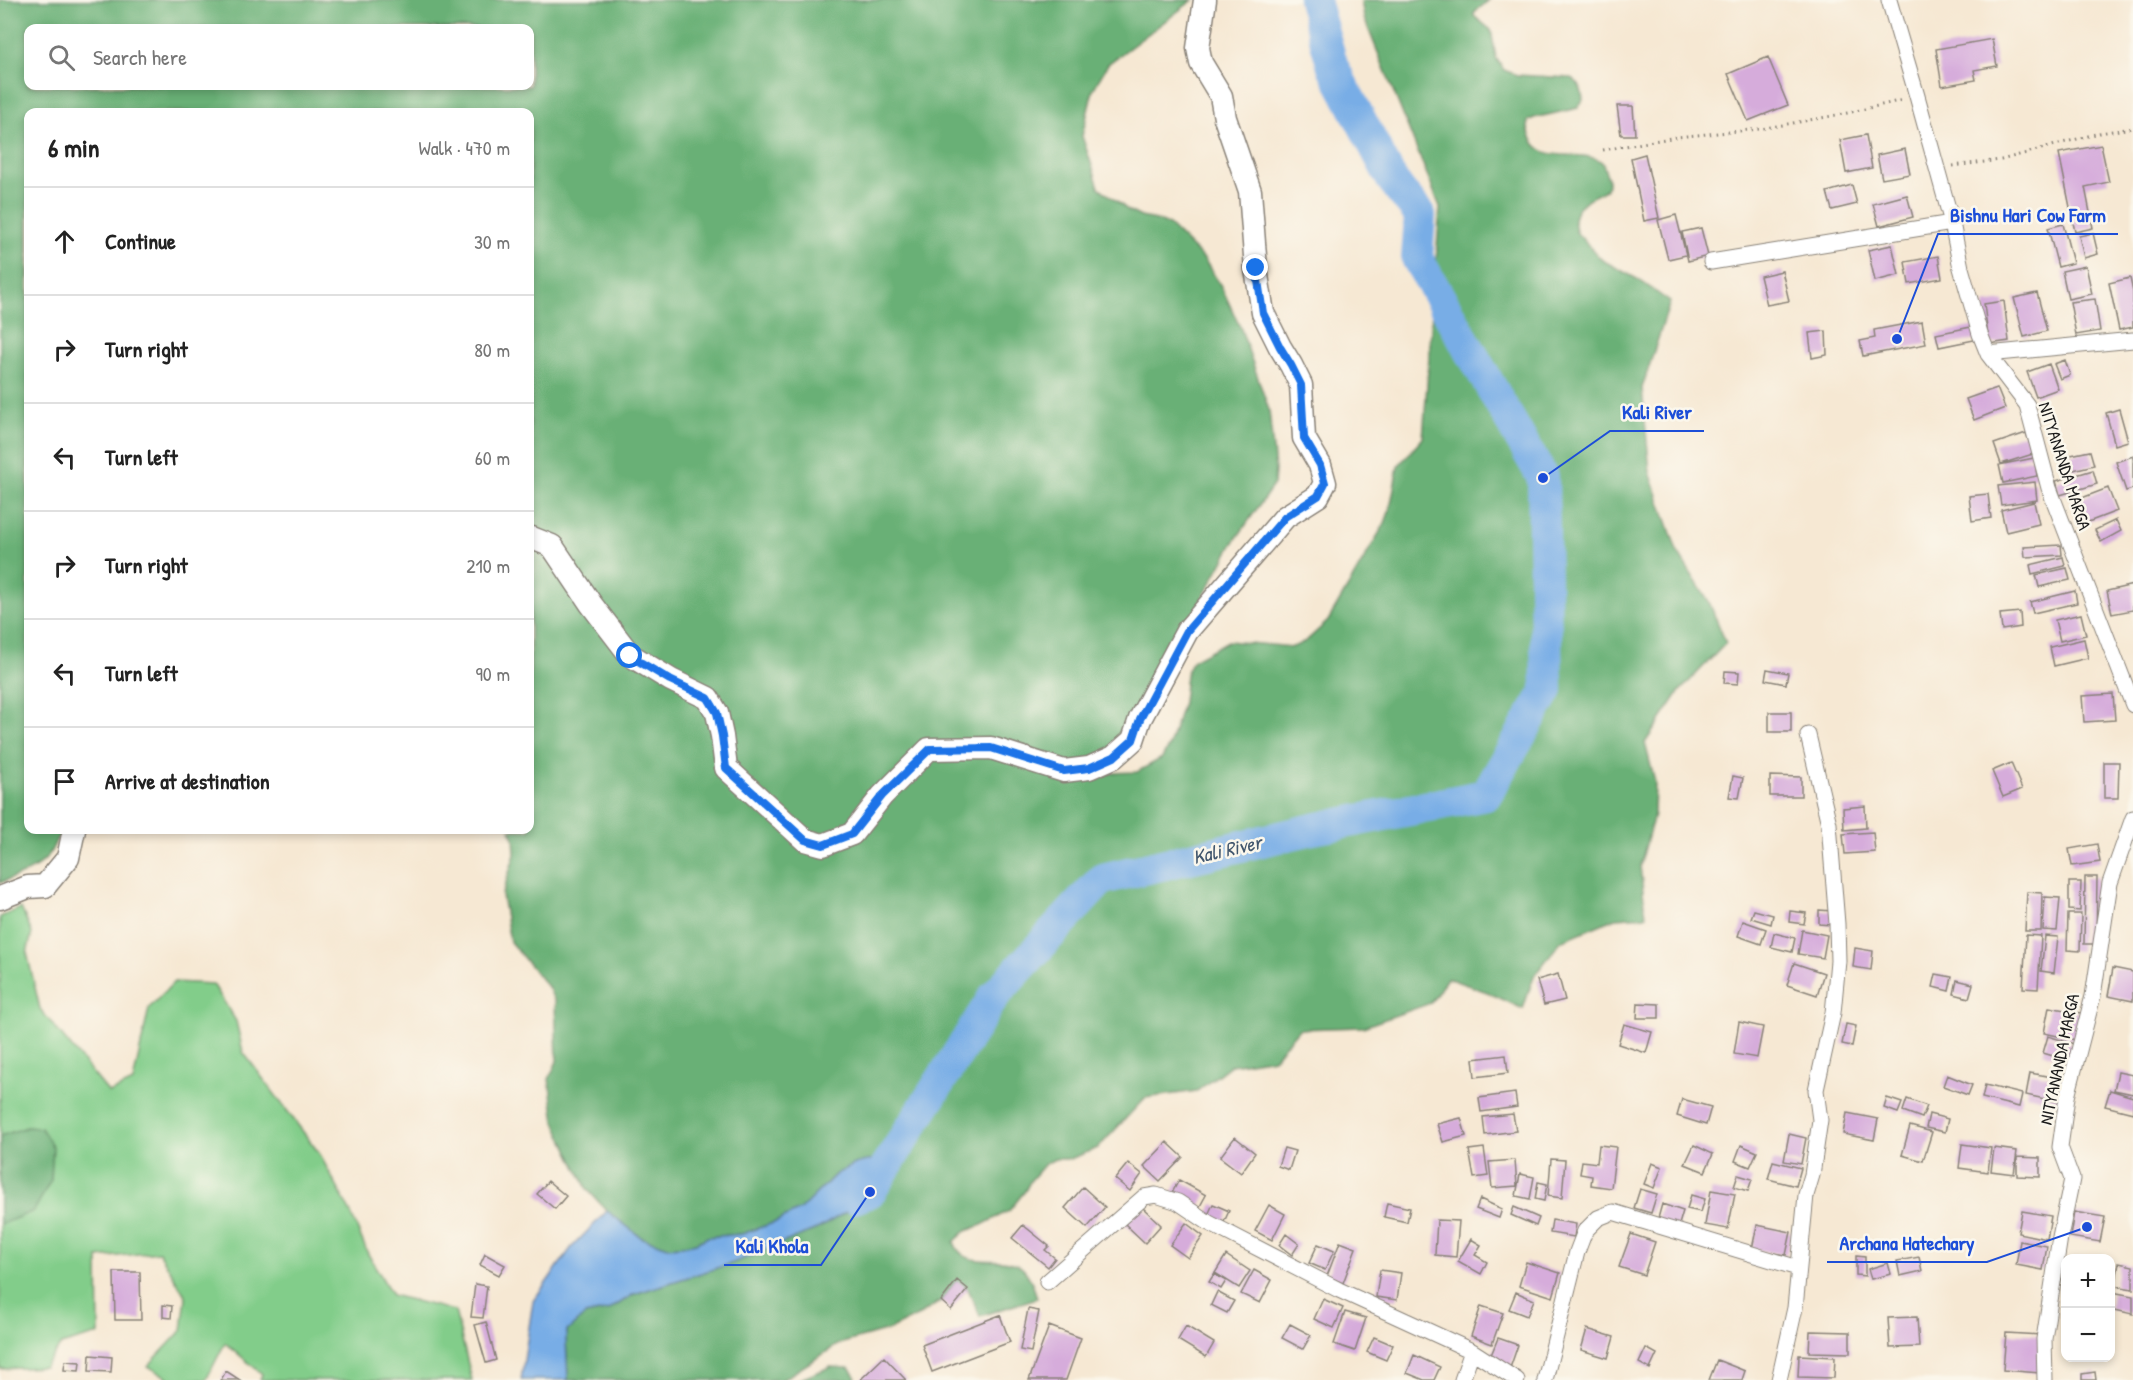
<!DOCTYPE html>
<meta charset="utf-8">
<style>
body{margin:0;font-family:"Patrick Hand",sans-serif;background:#f2f2f2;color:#222}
.controls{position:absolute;right:18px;bottom:18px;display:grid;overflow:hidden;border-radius:12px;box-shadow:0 3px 9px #0003}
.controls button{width:54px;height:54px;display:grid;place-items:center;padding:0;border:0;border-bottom:2px solid #e0e0e0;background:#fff;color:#222;font:30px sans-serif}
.stop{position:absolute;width:18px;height:18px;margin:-14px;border:4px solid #1a73e8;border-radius:50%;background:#fff}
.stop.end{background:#1a73e8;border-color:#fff;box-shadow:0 2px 6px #0008}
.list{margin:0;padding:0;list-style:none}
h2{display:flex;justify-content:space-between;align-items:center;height:78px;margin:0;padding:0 24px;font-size:26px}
h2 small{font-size:20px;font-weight:400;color:#767676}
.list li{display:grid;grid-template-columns:39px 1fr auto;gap:18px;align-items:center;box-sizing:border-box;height:108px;padding:0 24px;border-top:2px solid #e0e0e0}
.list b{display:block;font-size:22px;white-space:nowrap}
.list em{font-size:20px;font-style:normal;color:#767676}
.icon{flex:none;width:33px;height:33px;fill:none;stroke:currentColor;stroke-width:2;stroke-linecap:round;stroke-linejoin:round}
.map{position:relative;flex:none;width:2133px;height:1380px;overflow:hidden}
.search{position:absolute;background:#fff;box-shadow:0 3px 9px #0003;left:24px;top:24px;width:510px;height:66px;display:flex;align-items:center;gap:15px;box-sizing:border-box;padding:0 21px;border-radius:12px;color:#767676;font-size:22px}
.panel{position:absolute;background:#fff;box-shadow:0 3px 9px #0003;left:24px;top:108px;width:510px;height:726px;border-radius:12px}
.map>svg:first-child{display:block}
.green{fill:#82cd8a;stroke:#4f7453;stroke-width:1.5}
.forest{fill:#69b076;stroke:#426649;stroke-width:1.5;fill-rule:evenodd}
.water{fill:#78ade6;stroke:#4a6481;stroke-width:1.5}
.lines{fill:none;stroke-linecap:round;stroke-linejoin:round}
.river{stroke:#78ade6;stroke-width:32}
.building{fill:#d6acdb}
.street-casing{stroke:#898278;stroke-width:17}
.secondary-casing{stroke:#898278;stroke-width:25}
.path{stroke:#898278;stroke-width:3;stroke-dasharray:1.5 4.5;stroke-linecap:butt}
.street{stroke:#fff;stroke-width:15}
.secondary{stroke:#fff;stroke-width:22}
.route{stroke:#1a73e8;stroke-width:8}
.labels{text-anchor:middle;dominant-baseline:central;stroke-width:5;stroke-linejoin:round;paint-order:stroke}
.street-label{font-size:18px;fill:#1c1c1c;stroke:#fbf7ec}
.water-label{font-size:20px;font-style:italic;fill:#41566d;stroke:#fbf7ec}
.leader{fill:none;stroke:#1d4ed8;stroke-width:2}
.callout-dot{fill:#1d4ed8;stroke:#fbf7ec;stroke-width:2}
.callout-label{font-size:20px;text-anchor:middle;font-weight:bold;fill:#1d4ed8;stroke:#fbf7ec;stroke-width:5;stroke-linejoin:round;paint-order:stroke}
</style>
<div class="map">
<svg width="2133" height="1380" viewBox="0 0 2133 1380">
<rect width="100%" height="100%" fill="#fbf7ec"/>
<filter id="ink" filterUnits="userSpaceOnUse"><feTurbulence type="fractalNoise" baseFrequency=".0167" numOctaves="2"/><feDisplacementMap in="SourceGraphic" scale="12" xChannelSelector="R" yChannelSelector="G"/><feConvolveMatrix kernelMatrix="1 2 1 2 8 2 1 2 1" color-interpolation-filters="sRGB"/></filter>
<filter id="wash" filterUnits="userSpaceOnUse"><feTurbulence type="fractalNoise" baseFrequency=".008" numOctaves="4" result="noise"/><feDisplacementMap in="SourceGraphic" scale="24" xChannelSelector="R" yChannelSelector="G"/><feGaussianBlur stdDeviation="1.35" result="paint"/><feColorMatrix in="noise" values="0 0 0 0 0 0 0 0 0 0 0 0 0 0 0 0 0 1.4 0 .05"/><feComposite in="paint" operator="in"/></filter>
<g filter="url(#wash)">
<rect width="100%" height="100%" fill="#f6e8d3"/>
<!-- green -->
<path class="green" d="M21,908L32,933L27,953L40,1009L109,1093L133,1082L149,1008L174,982L213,984L236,1021L243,1052L319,1153L350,1211L368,1254L392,1295L455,1311L472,1380H260L262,1374L225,1343L206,1380H172L148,1366L182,1330L186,1297L159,1252L98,1258L99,1334L61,1345L44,1367L0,1369V917Z"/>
<!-- forest -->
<path class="forest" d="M0,0H1193L1108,64L1093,90L1082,136L1099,187L1129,211L1141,217L1156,220L1169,225L1204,259L1221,286L1241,329L1269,410L1275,469L1274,484L1232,545L1191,619L1145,714L1102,758L1107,773L1137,772L1162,758L1169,746L1183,702L1186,674L1193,660L1228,641L1293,647L1306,641L1328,621L1385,523L1390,509L1398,466L1423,438L1440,207L1364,18L1361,0H1489L1474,13V16L1491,30L1496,58L1504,70L1517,75L1571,78C1580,83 1582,90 1583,100L1578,108L1534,118L1528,121C1527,127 1528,130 1530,135C1541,167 1580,147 1602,162L1608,178V185L1604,191L1588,199L1577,209L1574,219L1576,232L1602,260L1639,280L1670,302L1642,388L1650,472L1677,551L1710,604L1726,643L1680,691L1645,743L1655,782L1654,815L1640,866L1646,916L1616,918L1561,941L1534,976L1523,1009L1487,992L1447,978L1431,1003L1363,1027L1299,1029L1274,1058L1231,1065L1197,1091L1145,1098L1098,1148L1070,1159H1055L1045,1164L1031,1180L1025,1191L1009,1211L982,1225L966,1231L954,1242C964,1271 997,1254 1018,1265C1029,1271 1034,1287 1037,1298L980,1316L968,1289L956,1281L941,1301L921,1314L889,1330L839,1344L782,1380H568L566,1340L567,1331L585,1315L609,1310L634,1294L733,1263L819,1228L880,1192L836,1174L800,1210L776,1222L742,1234L708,1237L696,1243L682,1246L668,1247L642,1238L607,1211L587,1189L555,1122L549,1079L557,1061L555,1002L548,987L510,942L502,895L515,854L514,838L510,830H530V112H28V830H66C54,840 57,841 50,853C40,870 17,876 0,883ZM28,28H530V86H28Z
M27,1127L41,1128L53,1147L51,1180L34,1211L0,1225V1136Z
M830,1367L849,1368L856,1377L853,1380H798Z"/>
<!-- water -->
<path class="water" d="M874,1159L893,1176L880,1192L819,1228L733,1263L634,1294L609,1310L585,1315L567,1331L566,1340L568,1380H521L533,1301L572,1247L607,1211L642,1238L668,1247L682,1246L696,1243L708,1237L742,1234L776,1222L800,1210L836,1174L855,1164Z"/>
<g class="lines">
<!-- river -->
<path class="river" d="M855,1198L870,1192L995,995L1102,879L1313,829L1486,795L1547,690L1543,478L1417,258L1420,215L1392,180L1333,67L1314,0"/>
</g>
<g id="blocks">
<!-- building -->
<path class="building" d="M1992,39L1997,66L1974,70L1976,80L1942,86L1936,49Z
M1768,57L1788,105L1748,121L1728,74Z
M1617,106H1633L1635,135H1621Z
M1866,135L1872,168L1846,173L1840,140Z
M2101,145L2109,182L2085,187L2093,228L2075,232L2059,153Z
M1905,149L1910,174L1882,179L1877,155Z
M1645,154L1659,218L1644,221L1631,158Z
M1852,185L1857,204L1832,210L1827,192Z
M1907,195L1913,217L1879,226L1873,204Z
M1676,215L1686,255L1668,259L1658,220Z
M2063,224L2073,263L2058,267L2048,228Z
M1701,228L1708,256L1688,261L1682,232Z
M2093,233L2098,254L2084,258L2079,236Z
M1892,245L1899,275L1875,281L1868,250Z
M1938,256L1942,278L1909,284L1905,262Z
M2086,266L2092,294L2068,299L2062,271Z
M1782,271L1789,301L1767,305L1760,276Z
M2130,278L2133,292V327L2119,330L2109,283Z
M2037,293L2047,331L2024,337L2014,298Z
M2095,299L2100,331L2076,335L2070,302Z
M2004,301L2009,341L1989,344L1984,304Z
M1922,321L1926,344L1863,356L1860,341L1875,338L1874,330Z
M1976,326L1979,339L1939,347L1936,334Z
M1826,331L1827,355L1812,358L1809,333Z
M2065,360L2070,375L2060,379L2054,364Z
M2049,364L2058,389L2036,397L2027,372Z
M1997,388L2005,408L1974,420L1966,399Z
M2119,409L2128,441L2115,445L2106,413Z
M2026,433L2033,454L2001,464L1994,444Z
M2090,451L2094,465L2065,472L2061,457Z
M2133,456V489L2126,491L2116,462Z
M2034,458L2037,476L2003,483L1999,465Z
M2093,470L2097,484L2060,495L2056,481Z
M2035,482L2037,500L2001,505L1998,486Z
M2108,488L2117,511L2083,524L2074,501Z
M1988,494L1991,518L1972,521L1969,496Z
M2034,502L2039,524L2006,532L2001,510Z
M2116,520L2121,531L2101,542L2095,530Z
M2061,545L2062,555L2025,557L2024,547Z
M2063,557L2065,566L2032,574L2030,565Z
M2067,568L2070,580L2039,587L2036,575Z
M2133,585V610L2112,614L2107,591Z
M2075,591L2077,603L2033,613L2030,602Z
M2020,612L2021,627L2002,630L2000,614Z
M2081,614L2086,635L2060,641L2055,620Z
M2084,639L2088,658L2054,666L2050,647Z
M1767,669L1788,673L1786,684L1765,680Z
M1725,671L1739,672L1738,684L1724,683Z
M2113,694L2115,720L2084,722L2082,696Z
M1769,712H1791V732H1769Z
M2104,762H2119L2118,798H2104Z
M2011,763L2022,789L2003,797L1992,771Z
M1733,776L1743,778L1739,798L1729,797Z
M1770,776L1801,777V796H1770Z
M1865,806L1866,828L1844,830L1843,808Z
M1873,832L1875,852L1845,854L1843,834Z
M2097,844L2100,862L2072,866L2069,849Z
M2085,877H2097L2096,944H2084Z
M2069,882H2081L2080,911L2069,910Z
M2027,892L2042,893L2041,931H2025Z
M2045,897L2060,898L2057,931L2043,930Z
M1754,910L1773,915L1771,924L1751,918Z
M1819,910L1832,911L1831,925L1819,924Z
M1790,911L1806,913L1804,924L1789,922Z
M2068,914H2081L2080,951L2067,950Z
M1743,921L1766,929L1761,944L1738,936Z
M1802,930L1827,935L1823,958L1798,954Z
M1774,933L1795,938L1792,952L1771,947Z
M2026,935L2041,936L2038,989L2023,988Z
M2045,936L2058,937L2054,973L2041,971Z
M1855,948L1873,951L1871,970L1853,967Z
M1794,963L1824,973L1817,995L1787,985Z
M2113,968L2133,972V1001L2108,996Z
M1558,974L1565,1000L1544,1005L1537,980Z
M1936,974L1952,977L1949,991L1933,987Z
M1957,980L1973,984L1969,998L1954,994Z
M1638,1003L1659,1004V1018H1637Z
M2049,1007L2081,1013L2076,1040L2044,1033Z
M1739,1022L1763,1027L1757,1058L1734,1054Z
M1624,1024L1652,1032L1646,1053L1618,1044Z
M1846,1024L1856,1026L1852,1046L1842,1044Z
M2048,1036L2074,1044L2070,1061L2043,1053Z
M1506,1055L1508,1073L1475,1077L1473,1059Z
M2118,1072L2133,1075V1094L2114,1090Z
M2030,1073L2064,1079L2059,1102L2026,1095Z
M1947,1075L1972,1085L1968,1095L1943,1086Z
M1985,1085L2022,1094L2019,1107L1982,1098Z
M2110,1090L2133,1097V1113L2105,1106Z
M1515,1093L1517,1107L1481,1112L1479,1098Z
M1887,1098L1902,1103L1898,1113L1884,1108Z
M1682,1099L1711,1107L1706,1125L1677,1116Z
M1907,1099L1927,1106L1922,1118L1903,1111Z
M1847,1113L1878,1119L1874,1140L1843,1134Z
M1513,1114L1516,1131L1485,1135L1483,1117Z
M1929,1114L1948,1119L1945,1132L1926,1128Z
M1461,1118L1466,1136L1443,1142L1437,1124Z
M1910,1126L1932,1132L1923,1161L1902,1155Z
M1789,1134L1806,1138L1801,1164L1784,1161Z
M1235,1137L1255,1153L1241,1173L1220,1157Z
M1167,1142L1183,1157L1160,1181L1144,1166Z
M1962,1144L1991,1148L1988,1172L1959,1168Z
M1599,1145L1616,1147L1611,1188L1591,1185L1592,1176L1580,1174L1582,1161L1597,1163Z
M1694,1145L1713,1154L1705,1172L1685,1164Z
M1741,1145L1757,1152L1750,1167L1735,1161Z
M1284,1148L1295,1151L1289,1170L1278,1166Z
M1484,1148L1488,1176L1474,1178L1469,1150Z
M1994,1148L2017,1151L2014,1174L1991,1171Z
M2017,1157L2040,1158V1177L2017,1176Z
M1551,1159L1565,1160L1562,1198L1548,1196Z
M1515,1160L1517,1186L1492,1188L1489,1162Z
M1773,1161L1801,1168L1796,1186L1768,1179Z
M1128,1163L1142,1174L1130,1191L1115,1179Z
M1652,1163L1662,1167L1654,1188L1644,1184Z
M1520,1174L1534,1177L1530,1199L1516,1196Z
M1738,1175L1752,1179L1748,1191L1734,1187Z
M1179,1180L1206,1195L1199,1208L1172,1193Z
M548,1181L566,1196L555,1209L537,1194Z
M1538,1182L1547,1184L1544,1201L1535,1199Z
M1083,1187L1105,1207L1087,1228L1065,1208Z
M1640,1189L1657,1194L1651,1213L1634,1208Z
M1711,1190L1735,1194L1728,1229L1705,1225Z
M1691,1195L1705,1199L1701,1212L1687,1209Z
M1480,1199L1502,1209L1499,1218L1476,1209Z
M1387,1203L1410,1208L1407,1222L1384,1217Z
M1213,1204L1229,1211L1224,1222L1208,1215Z
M1662,1204L1683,1211L1678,1228L1657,1222Z
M1269,1205L1285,1214L1272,1240L1255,1231Z
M1142,1207L1161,1225L1145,1243L1125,1224Z
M1514,1207L1539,1218L1536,1226L1511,1215Z
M2022,1211L2051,1216L2047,1239L2018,1233Z
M2074,1212L2105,1217L2100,1242L2070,1237Z
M1437,1220L1459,1221L1456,1257L1435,1255Z
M1552,1220L1576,1224L1574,1237L1550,1233Z
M1186,1223L1203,1236L1188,1258L1170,1245Z
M1023,1225L1049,1246L1045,1250L1055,1258L1048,1267L1012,1238Z
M1757,1225L1791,1232L1786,1255L1752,1249Z
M1286,1234L1299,1244L1292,1255L1279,1245Z
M1631,1234L1655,1242L1644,1275L1619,1267Z
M1471,1239L1481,1245L1475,1255L1487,1262L1481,1274L1458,1261Z
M2020,1241L2047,1246L2043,1270L2016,1265Z
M1340,1242L1356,1248L1343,1283L1327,1276Z
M1318,1244L1334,1251L1325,1270L1309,1263Z
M485,1254L505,1265L499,1275L480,1265Z
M1226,1255L1250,1271L1239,1288L1215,1273Z
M1856,1256L1865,1257V1276L1856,1275Z
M1919,1257L1922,1271L1900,1276L1897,1261Z
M1526,1262L1560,1273L1553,1297L1519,1286Z
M1888,1263L1891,1274L1871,1279L1868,1269Z
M2119,1263L2133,1266V1289L2115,1286Z
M1254,1270L1272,1280L1260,1303L1241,1294Z
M1380,1270L1401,1273L1397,1300L1376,1297Z
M114,1272H140L141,1320H115Z
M1214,1274L1226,1281L1221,1289L1209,1282Z
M957,1280L968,1289L951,1310L941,1301Z
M475,1284L487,1286L483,1318L471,1317Z
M1217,1292L1234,1301L1227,1313L1211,1305Z
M1516,1292L1534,1300L1527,1316L1509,1309Z
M2112,1292L2133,1296V1314L2110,1309Z
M1323,1299L1343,1308L1334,1328L1314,1319Z
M163,1305L172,1306L171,1318L163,1317Z
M1481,1306L1503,1313L1492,1344L1471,1336Z
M1028,1309L1039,1311L1031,1352L1020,1350Z
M1345,1312L1366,1318L1355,1351L1334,1344Z
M1000,1315L1010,1342L932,1372L922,1345Z
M1917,1317L1919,1347L1890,1348L1888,1318Z
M486,1322L496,1360L486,1363L475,1325Z
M1290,1324L1311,1335L1303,1349L1282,1338Z
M1049,1326L1081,1338L1066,1380H1029Z
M1186,1326L1214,1343L1206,1357L1178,1340Z
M1587,1329L1614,1337L1608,1358L1581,1350Z
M1810,1331L1850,1332V1353L1809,1352Z
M2006,1333L2042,1335L2040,1373L2003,1370Z
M1374,1337L1393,1345L1386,1360L1367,1352Z
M1498,1338L1518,1345L1510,1368L1489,1360Z
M1646,1348L1657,1354L1650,1369L1639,1363Z
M90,1355L112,1357L111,1372L89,1371Z
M1414,1355L1440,1367L1434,1380H1424L1407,1373Z
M1799,1355L1835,1357L1834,1378L1798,1377Z
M884,1357L906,1380H860Z
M1717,1360L1745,1371L1742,1380H1709Z
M65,1361L80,1362L79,1371L64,1370Z
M226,1371L240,1380H221Z
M2095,1372L2096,1380H2082V1374Z"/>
</g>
</g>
<g filter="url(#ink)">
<use href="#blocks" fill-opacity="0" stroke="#898278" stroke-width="1.5"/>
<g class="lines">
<defs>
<path id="street" d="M1889,0L1917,96L1952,223L1961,268L1980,334L1988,354L2027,405L2049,488L2133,705
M1711,262L1952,223
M1988,354L2133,340
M1047,1282L1144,1197L1156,1195L1178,1202L1209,1223L1339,1290L1472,1351L1517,1380
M1462,1380L1472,1351
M1545,1380L1577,1252L1585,1231L1598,1218L1613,1212L1798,1268
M1779,1380L1795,1308L1806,1195L1812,1175L1820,1120L1816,1090L1833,1013L1838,961L1837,924L1829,824L1808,735
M2045,1380L2044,1339L2060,1237L2072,1179L2060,1147L2067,1097L2093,996L2110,883L2133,818"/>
<path id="secondary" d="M530,539L532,538L552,546L591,604L630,655L671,680L708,698L717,713L722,736L726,768L805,840L823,845L852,834L882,796L929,749L991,748L1064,771L1089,768L1114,757L1133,740L1140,719L1187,631L1285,517L1318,496L1325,483L1320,465L1304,438L1301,385L1291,365L1280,347L1263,313L1256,269L1250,191L1225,118L1221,96L1201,63L1198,48L1205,0
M0,898L28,887L45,886L68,858L74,830"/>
</defs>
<!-- street casing -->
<use href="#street" class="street-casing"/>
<!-- secondary casing -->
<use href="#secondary" class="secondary-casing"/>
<!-- path -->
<path class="path" d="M1603,150L1676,137L1760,129L1843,114L1903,100
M1953,166L2001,160L2099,133L2133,128"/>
<!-- street -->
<use href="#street" class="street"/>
<!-- secondary -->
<use href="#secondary" class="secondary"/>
</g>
</g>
<g class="lines" filter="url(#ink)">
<!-- route -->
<path class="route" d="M630,656L670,680L708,698L717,713L722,736L726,768L805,840L823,845L852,834L882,796L930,749L991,748L1064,771L1089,768L1114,757L1133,740L1140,719L1187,631L1285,517L1318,496L1325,483L1320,465L1304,438L1301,385L1291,365L1280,347L1263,313L1256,268"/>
</g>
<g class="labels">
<!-- street labels -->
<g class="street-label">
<text transform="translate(2065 466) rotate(72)">NITYANANDA MARGA</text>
<text transform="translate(2059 1059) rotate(-78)">NITYANANDA MARGA</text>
</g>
<!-- water labels -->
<g class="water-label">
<text transform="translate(1227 849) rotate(-13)">Kali River</text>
</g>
</g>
<!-- callouts -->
<path class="leader" d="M1897 339L1938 234H2118M1543 478L1610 431H1704M2087 1227L1987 1262H1827M870 1192L821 1265H724"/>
<g class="callout-dot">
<circle cx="1897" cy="339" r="6"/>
<circle cx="1543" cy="478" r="6"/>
<circle cx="2087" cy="1227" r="6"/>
<circle cx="870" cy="1192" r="6"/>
</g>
<g class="callout-label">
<text x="2028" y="222">Bishnu Hari Cow Farm</text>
<text x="1657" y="419">Kali River</text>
<text x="1907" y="1250">Archana Hatechary</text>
<text x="772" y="1253">Kali Khola</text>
</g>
</svg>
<div class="controls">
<button>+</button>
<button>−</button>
</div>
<div class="stop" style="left:630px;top:656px"></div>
<div class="stop end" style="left:1256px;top:268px"></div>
<div class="search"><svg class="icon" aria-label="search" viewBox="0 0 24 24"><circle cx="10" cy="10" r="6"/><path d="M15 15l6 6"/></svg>Search here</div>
<section class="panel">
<h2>6 min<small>Walk · 470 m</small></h2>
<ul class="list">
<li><svg class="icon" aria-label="ahead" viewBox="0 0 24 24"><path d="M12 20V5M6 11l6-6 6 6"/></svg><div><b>Continue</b></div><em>30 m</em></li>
<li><svg class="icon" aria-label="right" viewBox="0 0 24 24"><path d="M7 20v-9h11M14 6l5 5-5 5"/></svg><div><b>Turn right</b></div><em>80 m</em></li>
<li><svg class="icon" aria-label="left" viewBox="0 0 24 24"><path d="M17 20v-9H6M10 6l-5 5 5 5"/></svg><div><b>Turn left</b></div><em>60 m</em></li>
<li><svg class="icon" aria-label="right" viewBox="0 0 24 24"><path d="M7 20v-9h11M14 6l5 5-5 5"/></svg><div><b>Turn right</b></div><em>210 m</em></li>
<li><svg class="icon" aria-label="left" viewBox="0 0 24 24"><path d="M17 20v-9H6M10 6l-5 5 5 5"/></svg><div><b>Turn left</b></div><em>90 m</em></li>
<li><svg class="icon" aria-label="arrive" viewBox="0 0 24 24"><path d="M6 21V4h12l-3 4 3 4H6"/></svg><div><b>Arrive at destination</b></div></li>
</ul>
</section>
</div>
